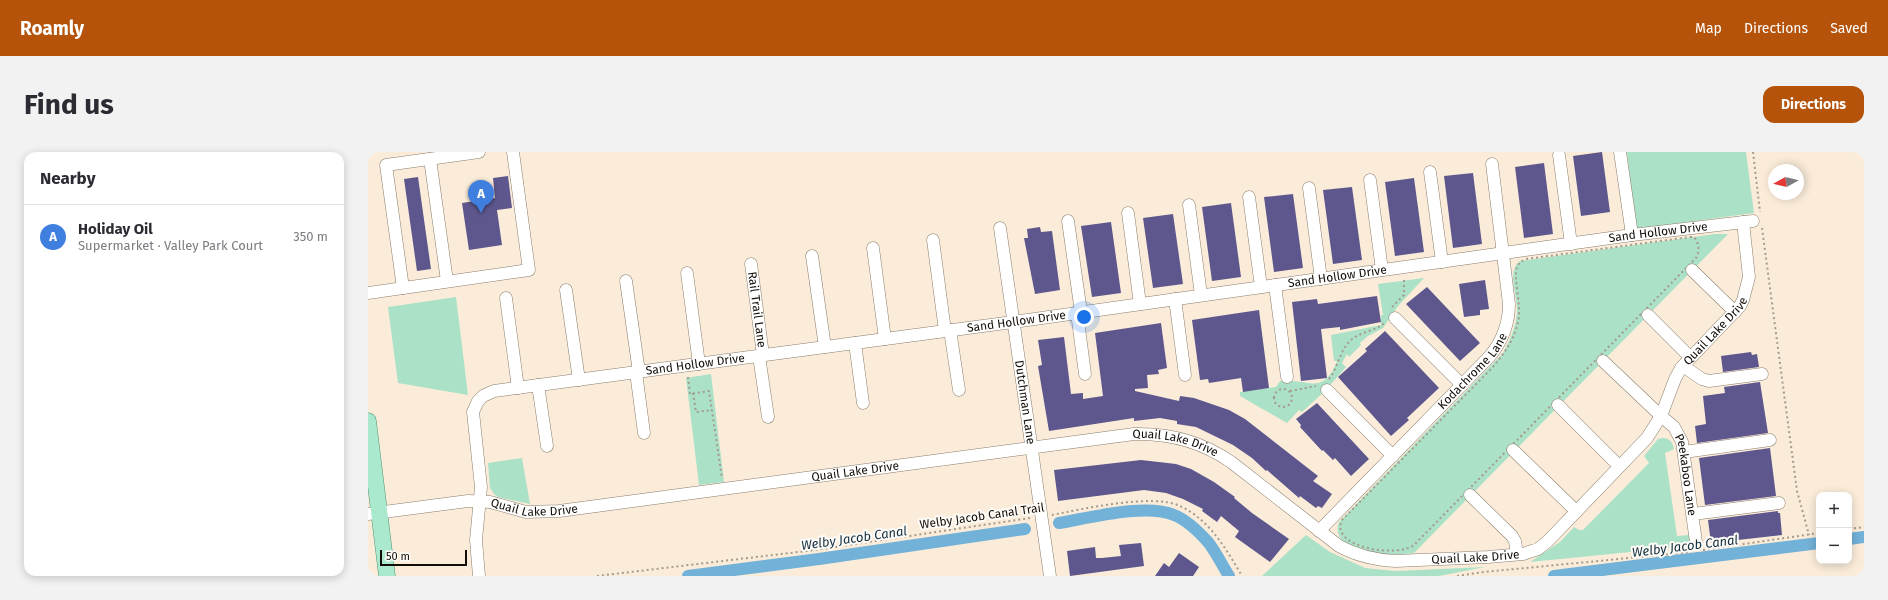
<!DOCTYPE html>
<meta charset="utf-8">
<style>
body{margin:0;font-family:"Fira Sans",sans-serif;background:#f2f2f3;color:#2b2b33}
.controls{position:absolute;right:12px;bottom:12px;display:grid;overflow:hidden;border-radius:8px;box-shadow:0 2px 10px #0003}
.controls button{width:36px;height:36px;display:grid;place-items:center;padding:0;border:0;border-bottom:1px solid #e1e1e2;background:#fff;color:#2b2b33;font:20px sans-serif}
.compass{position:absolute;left:1400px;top:12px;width:36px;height:36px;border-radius:50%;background:#fff;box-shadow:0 2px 10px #0003;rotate:262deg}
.scale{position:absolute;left:12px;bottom:10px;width:87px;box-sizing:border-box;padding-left:4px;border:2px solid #120d07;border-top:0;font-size:11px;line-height:14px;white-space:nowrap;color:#120d07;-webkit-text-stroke:3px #fefbf7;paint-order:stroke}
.you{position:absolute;left:716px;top:165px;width:14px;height:14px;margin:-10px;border:3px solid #fff;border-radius:50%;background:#1a73e8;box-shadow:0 0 0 6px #1a73e833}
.badge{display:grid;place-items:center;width:26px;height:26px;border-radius:50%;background:#b45309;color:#fff;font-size:13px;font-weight:700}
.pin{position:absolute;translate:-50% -33px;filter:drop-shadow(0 1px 2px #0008)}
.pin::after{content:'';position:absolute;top:21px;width:14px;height:12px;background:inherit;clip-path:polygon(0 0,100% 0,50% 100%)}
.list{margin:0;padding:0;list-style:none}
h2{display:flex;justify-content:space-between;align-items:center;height:52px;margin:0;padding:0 16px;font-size:17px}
h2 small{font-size:13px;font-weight:400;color:#7c7c81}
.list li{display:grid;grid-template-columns:26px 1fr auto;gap:12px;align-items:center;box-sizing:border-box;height:64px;padding:0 16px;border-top:1px solid #e1e1e2}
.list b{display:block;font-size:15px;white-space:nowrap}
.list p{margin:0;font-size:13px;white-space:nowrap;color:#7c7c81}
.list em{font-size:13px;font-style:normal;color:#7c7c81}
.map{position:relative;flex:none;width:1496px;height:424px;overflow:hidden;border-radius:12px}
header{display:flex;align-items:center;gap:24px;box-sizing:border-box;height:56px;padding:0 20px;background:#b45309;color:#fff}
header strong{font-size:19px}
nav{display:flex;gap:22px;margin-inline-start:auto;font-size:14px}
.intro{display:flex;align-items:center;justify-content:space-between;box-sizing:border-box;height:96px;padding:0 24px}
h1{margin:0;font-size:28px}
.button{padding:10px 18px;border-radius:12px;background:#b45309;color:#fff;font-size:14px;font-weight:700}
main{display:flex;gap:24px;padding:0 24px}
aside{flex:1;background:#fff;border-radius:12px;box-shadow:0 2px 10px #0003}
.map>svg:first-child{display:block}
.green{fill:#aae1c7}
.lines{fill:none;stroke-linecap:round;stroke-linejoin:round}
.canal{stroke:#72b1d8;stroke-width:12}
.building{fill:#5d578d}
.minor-casing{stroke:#8a7d6c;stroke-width:13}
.major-casing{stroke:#509374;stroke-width:17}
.path{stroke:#a59a8c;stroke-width:2;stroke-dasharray:2 3;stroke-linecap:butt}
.minor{stroke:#fff;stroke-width:12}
.major{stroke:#aae9ce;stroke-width:16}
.labels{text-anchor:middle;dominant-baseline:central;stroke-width:4;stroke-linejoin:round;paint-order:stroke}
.street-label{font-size:12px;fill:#120d07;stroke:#fefbf7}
.water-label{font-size:13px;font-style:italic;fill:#133041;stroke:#fefbf7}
</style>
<header>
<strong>Roamly</strong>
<nav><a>Map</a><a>Directions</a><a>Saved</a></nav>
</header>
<div class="intro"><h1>Find us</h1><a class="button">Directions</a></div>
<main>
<aside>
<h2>Nearby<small></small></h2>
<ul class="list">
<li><span class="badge" style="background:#3f7fe0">A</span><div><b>Holiday Oil</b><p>Supermarket · Valley Park Court</p></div><em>350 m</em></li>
</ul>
</aside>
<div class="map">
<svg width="1496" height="424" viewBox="0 0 1496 424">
<rect width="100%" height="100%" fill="#fbecd9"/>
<!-- green -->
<path class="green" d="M1259,0H1378L1386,61L1268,77Z
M1347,82H1360L1046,401C1028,404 959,403 971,370L1135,201C1142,188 1148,175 1149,160C1150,144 1138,120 1152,109Z
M1056,126L1030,154L1015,176L1000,184L992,191L993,193L981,205L979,202L974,211L978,215L957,239L934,260L931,258L919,271L872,244V240L908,235L912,229C941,226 955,245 969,209H966L963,183L1013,173V163H1015L1010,132Z
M88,145L100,243L30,231L20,155Z
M343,222L356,330L331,333L318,226Z
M1295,286C1302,286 1305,291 1306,297L1297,301L1309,384L1321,383L1323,394L1162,410L1192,390L1206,375L1211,378H1215L1281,311L1276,304L1290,287Z
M154,306L162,352L130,345L126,342L122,336L120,311Z
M938,383L962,400L997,416L1027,419L1117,415L1071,424H894Z"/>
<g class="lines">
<!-- canal -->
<path class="canal" d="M691,371C721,366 778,351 806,363C819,368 831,380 840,390C848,400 854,413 861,424
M1481,387L1496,385
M320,424L451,407L657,377
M1186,424L1451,391"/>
</g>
<!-- building -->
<path class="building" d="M1234,0L1242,60L1213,64L1205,4Z
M1176,11L1185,82L1156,86L1147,15Z
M1105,21L1114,92L1085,96L1076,24Z
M140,24L144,56L129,58L134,93L101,98L94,51L127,46L125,26Z
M50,25L63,117L49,119L36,27Z
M1046,26L1056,100L1027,104L1017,30Z
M984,35L994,108L965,112L955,38Z
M925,42L935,116L906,120L896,45Z
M863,51L873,125L844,129L834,55Z
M805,62L815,132L785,136L775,66Z
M743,70L753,141L724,145L713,74Z
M672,75L673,80L684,79L692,138L667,142L656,86H660L659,77Z
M1117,128L1121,157L1112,158V163L1096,165L1091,132Z
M1059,135L1112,191L1092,209L1038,152Z
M1009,144L1013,170L972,178V175L953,177L959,226L933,229L924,150L949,147L950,152Z
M891,158L901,236L875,240L873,226L841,231L840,227L832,228L824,168Z
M793,171L799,216L790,218L791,222L779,223L780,236L767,237V239L811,249L812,244L826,246L861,258L877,267L950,324L945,329L964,342L954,356L950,354L948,356L932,344L931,346L899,318L898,319L884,306L865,293L828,275L809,272V269L792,266L766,269V266L681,279L670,214L674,213L670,188L696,185L703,242L715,241V247L735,244L727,181Z
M1017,179L1071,236L1039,266L1041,268L1023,284L970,225L999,199L997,197Z
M1383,200L1384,203L1389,202L1391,215L1355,220L1353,204Z
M1392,230L1400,281L1329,291L1327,274L1338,272L1335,244L1357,241L1356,235Z
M949,251L1001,307L983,324L967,306L965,308L955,298L954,299L932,275L933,273L928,267Z
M1402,296L1408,344L1337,353L1331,306Z
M773,308L808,312L823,317L846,330L867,345L866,346L884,361L921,387L902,410L867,385L871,379L853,364L849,370L834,359L835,357L815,347L798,341L776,338L690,349L686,318Z
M1410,359V361H1412L1414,383L1343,391L1340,368Z
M773,391L776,414L702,424L699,399L727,395L728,406H734L753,404L751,393Z
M811,401L831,415L825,424H787L796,411L801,415Z"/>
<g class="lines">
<defs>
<g id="minor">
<path d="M1252,0L1264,83"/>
<path d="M1191,3L1203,92"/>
<path d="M62,7L79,129"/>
<path d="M1062,20L1074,110"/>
<path d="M1002,28L1014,118"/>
<path d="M941,36L953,127"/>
<path d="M881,45L893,135"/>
<path d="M821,53L833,143"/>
<path d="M760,61L772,152"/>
<path d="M700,69L713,160"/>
<path id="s1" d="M632,76L682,424"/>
<path d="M565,88L577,179"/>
<path d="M505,96L517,187"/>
<path d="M444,104L457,195"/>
<path id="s2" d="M383,112L395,203"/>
<path d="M1324,118L1367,160"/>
<path d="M319,121L331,212"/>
<path d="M258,129L271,220"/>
<path d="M907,133L919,225"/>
<path d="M35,136L18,13L111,0"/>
<path d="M198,138L211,228"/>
<path d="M0,141L161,118L145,0"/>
<path d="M138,146L150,236"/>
<path d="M807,147L817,223"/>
<path d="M709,161L717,222"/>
<path d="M1280,163L1322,205"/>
<path d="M1027,166L1094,233"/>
<path d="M582,178L591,238"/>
<path d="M487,191L495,251"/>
<path d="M391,204L400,265"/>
<path id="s3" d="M1235,209L1293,264L1306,275L1314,290L1328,390"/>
<path d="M1315,214L1334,227L1341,229L1394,222"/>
<path d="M268,220L276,281"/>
<path d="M170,233L179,294"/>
<path d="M959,238L1025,304"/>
<path d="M1190,253L1251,314"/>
<path d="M1145,298L1208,359"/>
<path d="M1316,300L1402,288"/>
<path d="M1102,343L1144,384L1147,389L1149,402"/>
<path id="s4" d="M0,362L100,349L122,350L158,360L191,359L766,282C802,281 833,289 863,310L971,394C989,404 1007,408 1028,409L1120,405L1155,402L1170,397L1180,389L1279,286L1293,264L1307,227L1313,216L1372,154L1375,148L1381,125L1375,70"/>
<path d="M1325,362L1411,351"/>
<path id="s5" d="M951,379L1122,204C1135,188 1141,172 1141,152L1124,12"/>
<path id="s6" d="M111,424L108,388L113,335L105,260L110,249L115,244L126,239L645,170L1264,83L1385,69"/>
</g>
<path id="major" d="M0,269L19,424"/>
</defs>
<!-- minor casing -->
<use href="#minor" class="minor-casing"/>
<!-- major casing -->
<use href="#major" class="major-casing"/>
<!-- path -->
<path class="path" d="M1385,0L1392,60
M1394,76L1429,339L1441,383
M1322,85H1326C1331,91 1332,99 1328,106L1046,393C1030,406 961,396 974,368L1124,216C1136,202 1146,188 1150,170C1154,153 1145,127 1149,115C1151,110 1154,109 1158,107Z
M1024,155L1036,143V127
M320,225L322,242L341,239L354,326
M961,227C970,216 971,200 982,189C992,179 1010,179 1017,170
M906 246a9 9 0 1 1 18 0a9 9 0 1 1-18 0Z
M922,239L948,234
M325,241L328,260L344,258
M684,363C714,357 785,341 812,354C842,368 858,397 874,424
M1481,377L1496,375
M1335,398L1451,381
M229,424L447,398L662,366
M1089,424L1116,420L1323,400"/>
<!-- minor -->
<use href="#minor" class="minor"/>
<!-- major -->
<use href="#major" class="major"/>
</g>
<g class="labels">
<!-- street labels -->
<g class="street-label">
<text stroke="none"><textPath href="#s6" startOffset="1371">Sand Hollow Drive</textPath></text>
<text stroke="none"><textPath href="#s6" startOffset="1047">Sand Hollow Drive</textPath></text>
<text stroke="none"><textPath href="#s2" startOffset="46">Rail Trail Lane</textPath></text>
<text stroke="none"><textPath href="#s6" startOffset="723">Sand Hollow Drive</textPath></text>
<text stroke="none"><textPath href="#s4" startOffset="1500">Quail Lake Drive</textPath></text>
<text stroke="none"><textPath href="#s6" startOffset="399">Sand Hollow Drive</textPath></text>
<text stroke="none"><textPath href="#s5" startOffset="222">Kodachrome Lane</textPath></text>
<text stroke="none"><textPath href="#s1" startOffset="176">Dutchman Lane</textPath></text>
<text stroke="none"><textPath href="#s4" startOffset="816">Quail Lake Drive</textPath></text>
<text stroke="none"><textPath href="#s4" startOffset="492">Quail Lake Drive</textPath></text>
<text stroke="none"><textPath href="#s3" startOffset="147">Peekaboo Lane</textPath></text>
<text stroke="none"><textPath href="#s4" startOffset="168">Quail Lake Drive</textPath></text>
<text transform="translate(614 364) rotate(-8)">Welby Jacob Canal Trail</text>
<text stroke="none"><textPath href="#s4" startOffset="1152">Quail Lake Drive</textPath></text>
</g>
<!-- water labels -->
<g class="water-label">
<text transform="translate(486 386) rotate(-8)">Welby Jacob Canal</text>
<text transform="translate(1317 394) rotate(-7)">Welby Jacob Canal</text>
</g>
</g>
</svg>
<div class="controls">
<button>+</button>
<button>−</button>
</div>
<svg class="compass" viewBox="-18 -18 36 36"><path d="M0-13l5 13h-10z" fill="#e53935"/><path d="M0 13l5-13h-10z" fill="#7c7c81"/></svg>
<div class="scale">50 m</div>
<div class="you"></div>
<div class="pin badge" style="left:113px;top:61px;background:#3f7fe0">A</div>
</div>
</main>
